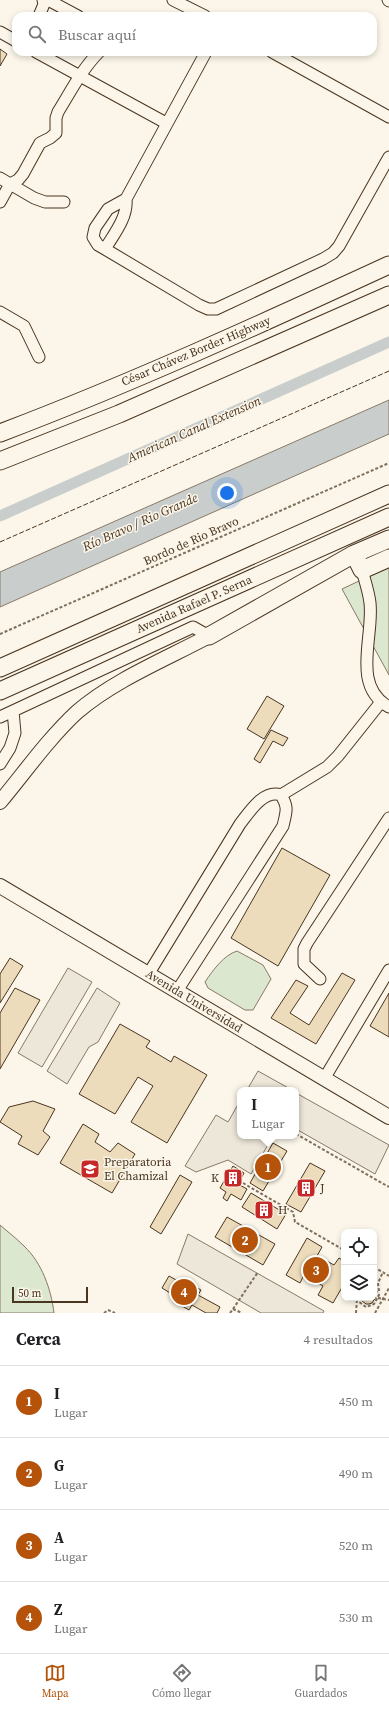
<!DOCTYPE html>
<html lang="es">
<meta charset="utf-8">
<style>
body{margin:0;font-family:"Source Serif 4",serif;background:#f6f6f6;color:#202124}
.controls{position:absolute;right:12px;bottom:12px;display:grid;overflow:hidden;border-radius:8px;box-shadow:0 2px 6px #0003}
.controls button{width:36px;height:36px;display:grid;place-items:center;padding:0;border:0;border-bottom:1px solid #e0e0e0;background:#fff;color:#202124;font:20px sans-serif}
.scale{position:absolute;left:12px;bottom:10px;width:76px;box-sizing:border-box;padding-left:4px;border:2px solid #4a3520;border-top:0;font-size:11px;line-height:14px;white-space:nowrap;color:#4a3520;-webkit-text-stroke:3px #fbf6e9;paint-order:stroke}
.you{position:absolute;left:227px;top:493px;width:14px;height:14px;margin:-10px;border:3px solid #fff;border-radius:50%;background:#1a73e8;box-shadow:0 0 0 6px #1a73e833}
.badge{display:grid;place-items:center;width:26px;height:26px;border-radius:50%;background:#b45309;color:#fff;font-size:13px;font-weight:700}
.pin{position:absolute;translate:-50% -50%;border:2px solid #fff;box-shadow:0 1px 4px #0006}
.popup{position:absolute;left:237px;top:1087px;width:62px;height:52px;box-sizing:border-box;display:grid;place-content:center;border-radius:8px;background:#fff;filter:drop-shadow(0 1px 3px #0005);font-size:13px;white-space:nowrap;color:#757577}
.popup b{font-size:15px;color:#202124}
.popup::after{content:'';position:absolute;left:50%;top:100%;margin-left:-8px;border:8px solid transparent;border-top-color:#fff}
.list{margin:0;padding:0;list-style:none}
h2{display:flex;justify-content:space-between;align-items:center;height:52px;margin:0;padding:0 16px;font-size:17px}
h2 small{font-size:13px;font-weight:400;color:#757577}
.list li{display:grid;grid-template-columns:26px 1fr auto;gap:12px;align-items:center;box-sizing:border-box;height:72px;padding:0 16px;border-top:1px solid #e0e0e0}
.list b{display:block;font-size:15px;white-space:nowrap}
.list p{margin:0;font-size:13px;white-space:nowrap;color:#757577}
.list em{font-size:13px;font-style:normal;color:#757577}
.icon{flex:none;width:22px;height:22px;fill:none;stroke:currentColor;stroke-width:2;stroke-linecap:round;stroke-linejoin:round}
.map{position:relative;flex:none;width:389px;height:1313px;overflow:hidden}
.search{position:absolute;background:#fff;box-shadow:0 2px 6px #0003;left:12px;right:12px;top:12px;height:44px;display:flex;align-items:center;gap:10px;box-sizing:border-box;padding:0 14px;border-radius:12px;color:#757577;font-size:15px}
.sheet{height:340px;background:#fff}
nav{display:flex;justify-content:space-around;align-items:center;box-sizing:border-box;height:56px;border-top:1px solid #e0e0e0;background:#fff;font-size:11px;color:#757577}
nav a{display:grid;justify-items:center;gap:2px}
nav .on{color:#b45309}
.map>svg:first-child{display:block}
.green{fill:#dce7d0;stroke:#887966}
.parking{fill:#ede7d9;stroke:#887966}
.water{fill:#c9cecd;stroke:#887966}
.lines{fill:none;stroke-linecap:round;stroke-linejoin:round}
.canal{stroke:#c9cecd;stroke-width:11}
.building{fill:#ecdcbc;stroke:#4a3520}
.minor-casing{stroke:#4a3520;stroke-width:13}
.major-casing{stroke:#4a3520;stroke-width:16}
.highway-casing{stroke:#4a3520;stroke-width:19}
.path{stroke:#7f6f5c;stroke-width:2;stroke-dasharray:3 2;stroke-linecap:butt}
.minor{stroke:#fbf6e9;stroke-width:11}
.major{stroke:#fbf6e9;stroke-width:14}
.highway{stroke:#fbf6e9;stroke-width:17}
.fence{stroke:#4a3520;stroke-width:1;stroke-dasharray:5 2;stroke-linecap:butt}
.labels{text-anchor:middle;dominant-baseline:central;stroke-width:3;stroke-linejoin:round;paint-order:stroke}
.street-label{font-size:12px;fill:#4a3520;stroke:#fbf6e9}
.poi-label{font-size:12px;fill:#4a3520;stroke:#fbf6e9;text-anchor:start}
.water-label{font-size:13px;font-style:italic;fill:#4a3520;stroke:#fbf6e9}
</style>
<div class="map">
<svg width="389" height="1313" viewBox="0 0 389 1313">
<rect width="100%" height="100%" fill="#fbf6e9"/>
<!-- green -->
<path class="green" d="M389,567V675L342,589Z
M237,951L263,965L271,979L253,1010H245L208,988L205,982C213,970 224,955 237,951Z
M0,1225C8,1232 16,1238 24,1246C42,1263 51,1289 54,1313H0Z"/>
<!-- parking -->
<path class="parking" d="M68,968L92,982L42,1067L18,1053Z
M97,988L120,1003L98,1042L89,1047L67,1084L47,1071Z
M258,1071L292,1090H247Z
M296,1093L389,1145L375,1174L296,1129Z
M240,1101V1136H267L269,1143L251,1174L228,1160L196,1172L185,1166L216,1115L228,1122Z
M188,1234L324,1311L323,1313H261L177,1264Z"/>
<!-- water -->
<path class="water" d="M389,400V434L0,607V572Z"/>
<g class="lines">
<!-- canal -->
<path class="canal" d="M0,516L389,342"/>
</g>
<!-- building -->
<path class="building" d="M0,49L7,54L0,66Z
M267,696L284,706L264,739L247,729Z
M271,730L288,738L283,746L273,741L260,763L254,759Z
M282,848L330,875L278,966L231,938Z
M10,958L23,966L0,1003V974Z
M342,973L355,980L316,1044L271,1018L296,980L308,986L290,1013L309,1025Z
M15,988L40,1000L0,1069V1013Z
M389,993V1037L370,1026Z
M120,1024L150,1041L146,1047L171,1062L174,1056L207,1075L167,1143L131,1122L153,1086L138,1077L115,1114L79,1094Z
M33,1101L55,1109L43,1131L50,1137L38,1155L18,1144L22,1136L0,1122L9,1107Z
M83,1124L99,1134L95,1142L110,1152L118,1143L135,1154L112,1193L60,1163Z
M273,1143L287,1151L263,1191L250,1183Z
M310,1163L325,1171L301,1212L286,1204Z
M233,1166L244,1173L238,1184L247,1189L241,1200L231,1194L227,1201L223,1198L226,1192L220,1188Z
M180,1175L192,1182L161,1234L150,1227Z
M251,1193L286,1214L277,1229L242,1207Z
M227,1217L275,1244L263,1265L215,1237Z
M307,1238L322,1247L317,1256L334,1265L339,1258L344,1261V1284L333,1303L318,1295L323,1286L304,1275L300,1283L286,1275Z
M169,1276L192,1289L194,1286L201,1290L198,1295L220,1307L217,1313H206L192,1305L189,1310L182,1306L185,1302L162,1288Z
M374,1296L376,1297L372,1303L369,1304H366L361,1300L360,1298H374Z"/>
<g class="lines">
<defs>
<path id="minor" d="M48,0L78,16
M173,0L205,16
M388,0L389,1
M39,16L44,4L43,0
M0,32L16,41
M36,52L166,123
M272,52L389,117
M0,178L10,184L18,180L23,174L40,143L50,138L56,133V118L58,112C71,91 82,69 99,52
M126,199L206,52
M0,202L10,184L34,198L45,202H64
M105,249C114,234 128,217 126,199L108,209L95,228L93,237L98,245L105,249L199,305L208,309H216L323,259L333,253L339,246L389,157
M0,312L24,326L39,357
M362,570C365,581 369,593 370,603C374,637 351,686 389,707
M0,717L193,627L209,636
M0,764L10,748L15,733L13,711
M281,795L327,767L338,756L381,702
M149,973L240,824C250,811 264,789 281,795C289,808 286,812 283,826L177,991
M320,979L304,964V949L307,943L389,818
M324,1079L389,970"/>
<path id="major" d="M0,802C25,772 48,739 77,712C114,680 166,659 209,636
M0,886L389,1117"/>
<path id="highway" d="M0,433C132,383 261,324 389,265
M0,461L119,414L389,295
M354,554L362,570L389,558
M209,636L354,554L389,539
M0,668L389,494
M0,691L389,517"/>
</defs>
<!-- minor casing -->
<use href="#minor" class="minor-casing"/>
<!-- major casing -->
<use href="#major" class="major-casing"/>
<!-- highway casing -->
<use href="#highway" class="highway-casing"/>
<!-- path -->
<path class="path" d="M0,634L389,463
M296,1134L389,1187
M243,1183L293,1212L295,1222L344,1250
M374,1267L389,1276
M379,1291L378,1283L383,1272
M357,1298L359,1302L366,1307L374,1304L379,1295L374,1288
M378,1298L389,1300
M233,1309L258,1272
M104,1313L108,1310L115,1313
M230,1313L233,1309L242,1313
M356,1313L357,1298
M375,1313L389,1288"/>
<!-- minor -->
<use href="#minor" class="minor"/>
<!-- major -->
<use href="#major" class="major"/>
<!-- highway -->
<use href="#highway" class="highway"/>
<!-- fence -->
<path class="fence" d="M0,542L389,371"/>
</g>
<!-- icons -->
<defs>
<symbol id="school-square" viewBox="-11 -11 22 22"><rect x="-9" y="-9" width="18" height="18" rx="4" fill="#c62828" stroke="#fbf6e9"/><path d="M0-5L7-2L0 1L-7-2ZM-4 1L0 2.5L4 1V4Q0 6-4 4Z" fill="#fff"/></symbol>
<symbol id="building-square" viewBox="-11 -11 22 22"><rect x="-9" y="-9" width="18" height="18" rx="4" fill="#c62828" stroke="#fbf6e9"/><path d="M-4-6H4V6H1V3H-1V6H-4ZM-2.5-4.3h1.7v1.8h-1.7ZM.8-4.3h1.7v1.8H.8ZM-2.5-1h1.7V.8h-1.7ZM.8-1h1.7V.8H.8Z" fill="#fff"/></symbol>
</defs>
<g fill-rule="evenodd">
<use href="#school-square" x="79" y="1158" width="22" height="22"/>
<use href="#building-square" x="222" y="1167" width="22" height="22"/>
<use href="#building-square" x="295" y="1177" width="22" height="22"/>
<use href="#building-square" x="253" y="1199" width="22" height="22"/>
</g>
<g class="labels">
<!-- street labels -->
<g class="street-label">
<text transform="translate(196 351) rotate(-23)">César Chávez Border Highway</text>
<text transform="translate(191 541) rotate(-24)">Bordo de Rio Bravo</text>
<text transform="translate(194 604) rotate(-24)">Avenida Rafael P. Serna</text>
<text transform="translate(194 1001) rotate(31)">Avenida Universidad</text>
</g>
<!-- poi labels -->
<g class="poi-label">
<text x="104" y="1162">Preparatoria<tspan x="104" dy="14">El Chamizal</tspan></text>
<text x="219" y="1178" text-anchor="end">K</text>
<text x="320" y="1188">J</text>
<text x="278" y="1210">H</text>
</g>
<!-- water labels -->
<g class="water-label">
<text transform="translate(194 429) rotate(-24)">American Canal Extension</text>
<text transform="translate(140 522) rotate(-24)">Río Bravo / Rio Grande</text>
</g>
</g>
</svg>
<div class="controls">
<button><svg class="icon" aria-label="locate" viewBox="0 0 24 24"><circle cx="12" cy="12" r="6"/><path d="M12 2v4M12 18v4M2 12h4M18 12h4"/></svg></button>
<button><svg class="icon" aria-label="layers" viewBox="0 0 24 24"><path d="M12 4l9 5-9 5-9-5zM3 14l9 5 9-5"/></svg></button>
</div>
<div class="scale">50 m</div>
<div class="you"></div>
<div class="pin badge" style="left:268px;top:1167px">1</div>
<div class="popup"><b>I</b>Lugar</div>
<div class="pin badge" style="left:245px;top:1240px">2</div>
<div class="pin badge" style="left:316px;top:1270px">3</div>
<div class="pin badge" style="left:184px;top:1292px">4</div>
<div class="search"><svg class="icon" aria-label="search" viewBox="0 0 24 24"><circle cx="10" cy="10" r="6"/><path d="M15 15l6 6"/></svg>Buscar aquí</div>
</div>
<section class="sheet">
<h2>Cerca<small>4 resultados</small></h2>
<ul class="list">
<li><span class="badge">1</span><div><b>I</b><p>Lugar</p></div><em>450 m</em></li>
<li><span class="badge">2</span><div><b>G</b><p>Lugar</p></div><em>490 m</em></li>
<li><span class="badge">3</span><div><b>A</b><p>Lugar</p></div><em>520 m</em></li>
<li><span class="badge">4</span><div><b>Z</b><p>Lugar</p></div><em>530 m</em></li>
</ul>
</section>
<nav>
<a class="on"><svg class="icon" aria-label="map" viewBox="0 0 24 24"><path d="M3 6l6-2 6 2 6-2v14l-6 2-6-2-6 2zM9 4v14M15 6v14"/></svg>Mapa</a>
<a><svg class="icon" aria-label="directions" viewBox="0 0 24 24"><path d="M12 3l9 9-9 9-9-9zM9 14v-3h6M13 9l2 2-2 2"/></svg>Cómo llegar</a>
<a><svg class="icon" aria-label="saved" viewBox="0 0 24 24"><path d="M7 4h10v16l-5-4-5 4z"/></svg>Guardados</a>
</nav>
